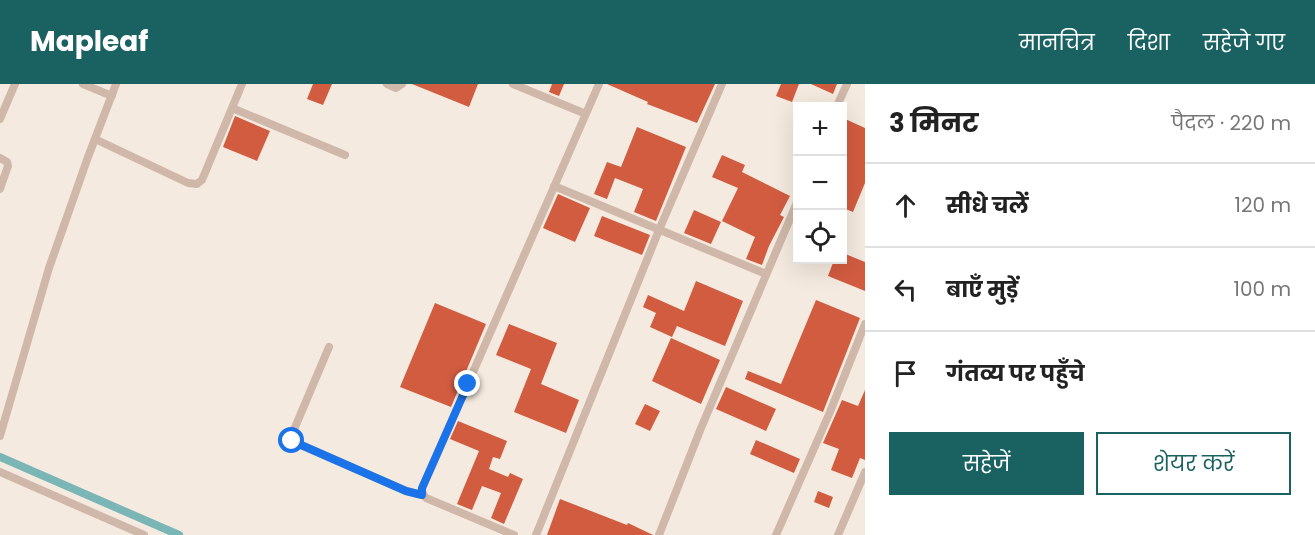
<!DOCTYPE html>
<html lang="hi">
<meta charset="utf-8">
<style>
body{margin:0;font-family:Poppins,"Noto Sans Devanagari",sans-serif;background:#f6f6f6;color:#222}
.controls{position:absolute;right:18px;top:18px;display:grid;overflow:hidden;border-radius:0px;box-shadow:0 6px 24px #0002}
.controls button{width:54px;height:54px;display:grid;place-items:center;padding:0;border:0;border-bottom:2px solid #e0e0e0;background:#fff;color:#222;font:30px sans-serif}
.stop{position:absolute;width:18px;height:18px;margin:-14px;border:4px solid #1a73e8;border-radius:50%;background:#fff}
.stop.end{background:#1a73e8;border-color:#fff;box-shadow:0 2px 6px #0008}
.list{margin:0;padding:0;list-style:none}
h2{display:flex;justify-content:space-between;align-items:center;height:78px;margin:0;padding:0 24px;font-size:26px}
h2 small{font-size:20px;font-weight:400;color:#767676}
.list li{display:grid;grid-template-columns:39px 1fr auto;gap:18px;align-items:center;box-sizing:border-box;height:84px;padding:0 24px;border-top:2px solid #e0e0e0}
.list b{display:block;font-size:22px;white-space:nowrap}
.list em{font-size:20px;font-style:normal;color:#767676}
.actions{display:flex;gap:12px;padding:18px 24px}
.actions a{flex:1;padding:14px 0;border:2px solid #1a6162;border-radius:0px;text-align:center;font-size:21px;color:#1a6162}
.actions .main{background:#1a6162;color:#fff}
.icon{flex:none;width:33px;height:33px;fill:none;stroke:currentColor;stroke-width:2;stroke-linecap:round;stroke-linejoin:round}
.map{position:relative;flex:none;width:865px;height:451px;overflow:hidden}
header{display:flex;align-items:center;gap:36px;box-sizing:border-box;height:84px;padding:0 30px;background:#1a6162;color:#fff}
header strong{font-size:28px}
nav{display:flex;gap:33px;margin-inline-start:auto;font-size:21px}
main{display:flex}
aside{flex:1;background:#fff}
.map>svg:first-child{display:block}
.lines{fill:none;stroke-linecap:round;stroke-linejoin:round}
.canal{stroke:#7ab6b5;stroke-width:8}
.building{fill:#d25c40}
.minor{stroke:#cfb8a9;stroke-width:8}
.route{stroke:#1a73e8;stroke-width:8}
</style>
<header>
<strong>Mapleaf</strong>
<nav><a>मानचित्र</a><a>दिशा</a><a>सहेजे गए</a></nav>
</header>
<main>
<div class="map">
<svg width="865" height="451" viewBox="0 0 865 451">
<rect width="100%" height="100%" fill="#f5eadf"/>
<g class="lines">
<!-- canal -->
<path class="canal" d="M0,373L179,451"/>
</g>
<!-- building -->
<path class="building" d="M313,0H332L323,21L307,15Z
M412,0H478L469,23Z
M552,0H564L559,12L549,8Z
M607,0H715L697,39L647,20L648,18Z
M781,0H799L792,18L776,12Z
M811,0H837L833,10Z
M235,32L270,47L257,77L223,63Z
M843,34L865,44V99L853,128L843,124V92L847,82L843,81Z
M637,43L686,63L656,137L634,128L643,105L615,94L607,115L594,110L607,78L621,83Z
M722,71L745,81L742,88L790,112L780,131L784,133L769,162L762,181L746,175L755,153L722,137L738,104L712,93Z
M558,110L590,124L575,158L543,144Z
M694,126L721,138L711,160L684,149Z
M602,132L650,151L642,171L594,152Z
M843,169L865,178V207L828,192L834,176H843Z
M696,197L743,217L725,262L677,242L672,253L650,243L656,229L643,223L648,211L684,227Z
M816,216L860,234L823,328L745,295L748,287L781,300Z
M435,219L486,240L451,323L400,303Z
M509,240L557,259L541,300L579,316L566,349L514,328L531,285L496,271Z
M671,254L720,276L701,320L652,297Z
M726,303L776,325L766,347L716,325Z
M865,306V376L860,374L852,394L831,386L839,365L823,359L842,316L858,322Z
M645,320L660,327L650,347L635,340Z
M458,337L507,357L500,375L493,373L489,385L508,393L510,389L523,395L504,440L491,434L501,409L482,402L472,426L457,420L479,367L450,355Z
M756,356L800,375L794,389L750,370Z
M818,407L833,413L829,424L814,418Z
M560,415L627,441L628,439L653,451H547Z"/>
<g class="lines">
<!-- minor -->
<path class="minor" d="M83,0L112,12
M387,0L396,4L402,0
M513,0L586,30
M837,22L847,0
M232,24L345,71
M0,35L15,0
M95,55L188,99L197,100L202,96L242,0
M0,74L7,78L8,82L0,105
M554,102L766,190
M329,263L293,348L292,357L406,407L422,411
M0,352L49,184L88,73L116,0
M0,388L144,451
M514,451L426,414L421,407L599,0
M536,451L659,146L722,0
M659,451L701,344L798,116
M776,451L830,328L865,240
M838,451L865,388"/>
</g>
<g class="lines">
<!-- route -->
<path class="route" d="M292,357L406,407L422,411V404L468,300"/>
</g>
</svg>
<div class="controls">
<button>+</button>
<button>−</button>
<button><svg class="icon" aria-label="locate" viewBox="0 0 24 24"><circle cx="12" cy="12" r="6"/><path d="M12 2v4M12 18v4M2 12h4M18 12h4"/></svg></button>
</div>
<div class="stop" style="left:292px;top:357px"></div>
<div class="stop end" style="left:468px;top:300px"></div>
</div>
<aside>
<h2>3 मिनट<small>पैदल · 220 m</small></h2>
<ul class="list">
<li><svg class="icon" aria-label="ahead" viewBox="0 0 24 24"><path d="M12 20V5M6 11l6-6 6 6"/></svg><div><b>सीधे चलें</b></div><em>120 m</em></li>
<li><svg class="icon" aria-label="left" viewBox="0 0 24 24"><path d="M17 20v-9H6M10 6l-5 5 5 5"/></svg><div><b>बाएँ मुड़ें</b></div><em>100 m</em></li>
<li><svg class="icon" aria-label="arrive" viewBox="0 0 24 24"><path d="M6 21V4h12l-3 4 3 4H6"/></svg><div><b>गंतव्य पर पहुँचे</b></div></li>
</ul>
<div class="actions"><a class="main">सहेजें</a><a>शेयर करें</a></div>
</aside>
</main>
